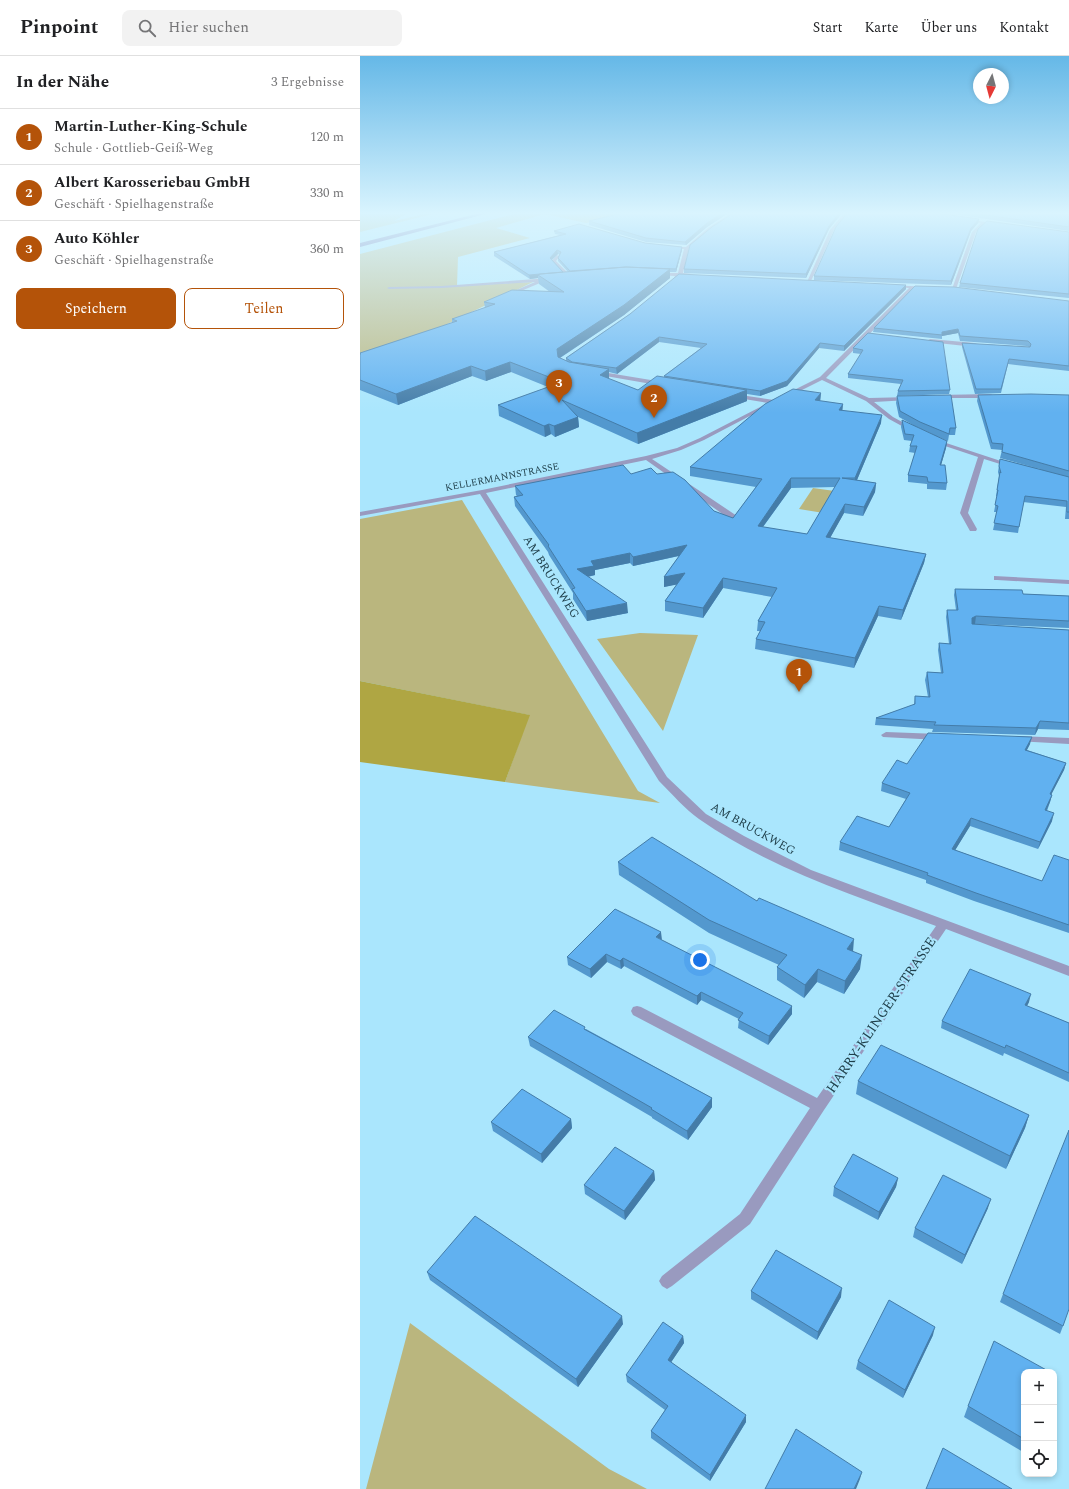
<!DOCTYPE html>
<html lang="de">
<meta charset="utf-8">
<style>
body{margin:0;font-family:Spectral,serif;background:#f2f2f2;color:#202124}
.controls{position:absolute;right:12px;bottom:12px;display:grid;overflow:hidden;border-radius:8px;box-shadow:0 2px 6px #0003}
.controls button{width:36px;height:36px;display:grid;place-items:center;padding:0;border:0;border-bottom:1px solid #e0e0e0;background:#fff;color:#202124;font:20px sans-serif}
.compass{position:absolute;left:613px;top:12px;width:36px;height:36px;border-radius:50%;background:#fff;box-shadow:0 2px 6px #0003;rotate:186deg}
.you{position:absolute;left:340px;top:904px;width:14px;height:14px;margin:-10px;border:3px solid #fff;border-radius:50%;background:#1a73e8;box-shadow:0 0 0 6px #1a73e833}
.badge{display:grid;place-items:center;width:26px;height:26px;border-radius:50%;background:#b45309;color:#fff;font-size:13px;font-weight:700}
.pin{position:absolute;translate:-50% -33px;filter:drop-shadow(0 1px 2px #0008)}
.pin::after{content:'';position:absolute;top:21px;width:14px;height:12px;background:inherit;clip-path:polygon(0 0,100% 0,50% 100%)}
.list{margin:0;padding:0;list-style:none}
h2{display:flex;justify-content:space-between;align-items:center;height:52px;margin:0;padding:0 16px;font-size:17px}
h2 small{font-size:13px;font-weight:400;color:#757577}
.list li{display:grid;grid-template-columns:26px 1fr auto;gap:12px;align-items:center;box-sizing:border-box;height:56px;padding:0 16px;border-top:1px solid #e0e0e0}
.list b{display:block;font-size:15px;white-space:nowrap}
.list p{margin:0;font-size:13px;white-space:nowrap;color:#757577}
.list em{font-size:13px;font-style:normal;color:#757577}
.actions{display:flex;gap:8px;padding:12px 16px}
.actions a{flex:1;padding:9px 0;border:1px solid #b45309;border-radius:8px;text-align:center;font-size:14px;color:#b45309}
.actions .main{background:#b45309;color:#fff}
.icon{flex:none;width:22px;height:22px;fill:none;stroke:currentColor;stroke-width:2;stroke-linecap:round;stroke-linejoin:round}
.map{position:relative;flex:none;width:709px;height:1433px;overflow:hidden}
header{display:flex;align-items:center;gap:24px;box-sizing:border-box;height:56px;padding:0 20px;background:#fff;border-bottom:1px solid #e0e0e0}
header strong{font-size:19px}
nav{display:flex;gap:22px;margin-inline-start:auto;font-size:14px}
.search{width:280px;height:36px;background:#f2f2f2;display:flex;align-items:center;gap:10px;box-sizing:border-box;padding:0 14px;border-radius:8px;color:#757577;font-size:15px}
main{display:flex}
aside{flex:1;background:#fff}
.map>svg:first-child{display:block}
.green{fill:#bab67e}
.forest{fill:#afa643}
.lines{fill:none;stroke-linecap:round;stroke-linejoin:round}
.minor{fill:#999abf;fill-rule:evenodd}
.motorway{fill:#534c99;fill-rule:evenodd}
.wall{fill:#5398ce;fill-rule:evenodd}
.shaded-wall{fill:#447ca8}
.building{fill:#61b1f0;stroke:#447ca8;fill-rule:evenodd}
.labels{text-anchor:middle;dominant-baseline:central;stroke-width:4;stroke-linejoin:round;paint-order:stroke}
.far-street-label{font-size:10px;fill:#1f3f4a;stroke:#aae6fd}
.street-label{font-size:12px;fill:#1f3f4a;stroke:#aae6fd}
.near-street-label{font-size:14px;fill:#1f3f4a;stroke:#aae6fd}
</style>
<header>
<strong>Pinpoint</strong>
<div class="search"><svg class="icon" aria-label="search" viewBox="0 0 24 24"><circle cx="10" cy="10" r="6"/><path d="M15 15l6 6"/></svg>Hier suchen</div>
<nav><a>Start</a><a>Karte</a><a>Über uns</a><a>Kontakt</a></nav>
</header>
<main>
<aside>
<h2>In der Nähe<small>3 Ergebnisse</small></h2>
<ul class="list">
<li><span class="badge">1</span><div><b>Martin-Luther-King-Schule</b><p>Schule · Gottlieb-Geiß-Weg</p></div><em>120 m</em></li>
<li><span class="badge">2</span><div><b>Albert Karosseriebau GmbH</b><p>Geschäft · Spielhagenstraße</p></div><em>330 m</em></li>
<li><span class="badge">3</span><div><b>Auto Köhler</b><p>Geschäft · Spielhagenstraße</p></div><em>360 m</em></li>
</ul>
<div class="actions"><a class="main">Speichern</a><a>Teilen</a></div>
</aside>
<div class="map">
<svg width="709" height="1433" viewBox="0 0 709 1433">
<rect width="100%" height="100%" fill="#aae6fd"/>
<!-- green -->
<path class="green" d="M0,156H50L34,165L73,156H81L0,176Z
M162,156H271L226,167L185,158L136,172L170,182L98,201L97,230L173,226L71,276L0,300V198Z
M453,432L489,437L476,459L439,453Z
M102,444L278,735L300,747L145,726L169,659L0,625V463Z
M280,577L338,579L303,675L237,583Z
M50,1267L249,1413L287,1433H6Z"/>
<!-- forest -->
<path class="forest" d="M0,625L170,659L145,726L0,706Z"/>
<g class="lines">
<!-- minor -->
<path class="minor" d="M373,156H378L351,173L329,192L323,217L332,218L334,220H321L316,223L314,222L315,220L294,219L296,217H318L324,193H318V191H326L348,172Z
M485,156H489L474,174L451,225L447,226L470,174Z
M605,163L640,168L638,169L625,168L616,176L596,233L594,234L592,233L612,176L621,167L606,165Z
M196,199L200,200L196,205L210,219V221H206L192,205Z
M190,222L192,224L180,225V227L147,241L145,240V239L175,226L82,232L29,233L27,232L29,231L82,230Z
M530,229L568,231L570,232L568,233H554L466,322L509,342L551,341L552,342L549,344L514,346L533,361L555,373V375H551L529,363L506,345L462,324L428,341H424V339L460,321L549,232L532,231Z
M570,283L615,287L618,289L615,291L568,286L567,285Z
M236,315L303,326L306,328L303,330L234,318L233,317Z
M374,338L414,344L417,346L414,348L372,341V339Z
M579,339L631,338L634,340L631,342H577L576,341Z
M404,349L409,350L344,384L321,394L292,403L377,460V464H371L286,404L126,437L307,721L346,758L384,780L451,814L709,910V920L586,873L464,1054L390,1168L312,1230L307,1233L302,1230L299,1225L302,1220L380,1158L450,1052L273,959L271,955L273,951L277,950L281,951L457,1042L576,870C496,840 410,813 339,763C325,753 312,738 299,725L120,438L0,460V456L122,434L286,400L317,392L340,382Z
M573,384H577L656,410L653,412L624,403L608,457L617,473L616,475H610L600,457L618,401L573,386Z
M634,520L709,524V528L637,524H634Z
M526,676L579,678L584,681L579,684L523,681L521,679Z
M657,680L709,682V688L654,685L652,683Z"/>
<!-- motorway -->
<path class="motorway" d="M124,156H133L0,191V187Z"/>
</g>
<!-- wall -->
<path class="wall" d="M266,156H370L347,171L326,189L286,186L229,169V165Z
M375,156H483L469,173L446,222L324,217V213Z
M578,156H709V175Z
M619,163L618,167L611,175L591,229L454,224V220Z
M194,175L285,187L322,191V194L316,216H310V222L264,259L200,302L206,305V302L270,258L546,233L484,295L459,292L427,330L400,340L387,338V345L278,388L218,361L219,371L195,381L191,378L185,381L139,360L138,349L188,331L151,316L126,325L112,320L38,349L0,334V297L92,267V263L125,252L124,246L190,236L179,228L178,222L170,223L134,200V196L200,179L195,178ZM198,198L200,199L198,202V205L208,216H203L192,204ZM299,286L341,292L304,320V321L278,334L249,323V316L257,318Z
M709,176V242L599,231L600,227Z
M709,245V315L648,308L641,337L615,338L602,291V287L669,291L667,290L600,285L598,277L582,280V283L513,276L514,272Z
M508,277L590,334L589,338L537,340L538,335L541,328L488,322V318L501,298L493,297V292Z
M461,337L460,345L483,348L482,355L521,367L497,424L516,427L515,436L503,460L484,457L470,482L566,498L564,507L541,564L518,560L494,612L395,593L396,583L400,575H397L398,565L412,541L363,532L343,562L305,555V545L317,528L304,531V521L319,500L273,510L270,507L235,514V519L228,521L268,557L227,565L213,543V537L189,499L188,496L155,450L154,441L157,440L156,439L155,430L271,418H297L354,455L373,462L396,431L330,420V411ZM475,431L447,478L403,471L431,432Z
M618,339H709V463H705L706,451L663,446L658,477L633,474L637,456H634L637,440H636L639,420L638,416L640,403L680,413L640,402L642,394L631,393L617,345Z
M537,340L596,372L595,379H589L588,385L560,373L539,361L536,347Z
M542,364L587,385L586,392L581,409L587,427L586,434L567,433V428L548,426V419L555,397L549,396L550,390L552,385L544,384L541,371Z
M595,533L663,538L709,540V572L614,568L709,574V674L678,673L675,679L572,676L573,673L515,669L516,662L554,649L555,640L568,641L565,624L567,616L581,617L578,594L579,587L589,588L586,561L587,554H596L594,539Z
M670,688L667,694L706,707L704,714L691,738L692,739L690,746L687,755L692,765L678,793L610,770L595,794L682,825L709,804V877L614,845L566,827V824L479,794L480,786L529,771L546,743L521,735L522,727L547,708Z
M258,806L397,845L493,896L500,913L484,938L457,926L444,942L417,924V911L419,909L349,877L259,819Z
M301,884L432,958L408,989L378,972L379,963L341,944L337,949L264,910L261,913L247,906L231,922L208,909L207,901Z
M669,946L667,950L709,967V1026L644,997L643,1000L581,972L582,965Z
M226,973L352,1042V1051L328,1084L292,1062V1061L170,990L168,981Z
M498,1025L669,1059L665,1072L646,1113L496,1038Z
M211,1063L212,1072L182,1107L133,1075L131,1066Z
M294,1115L295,1124L265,1164L225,1138L224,1129Z
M538,1122L536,1131L518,1164L473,1140L474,1131Z
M628,1152L602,1208L553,1181L555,1172Z
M67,1216L263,1268L218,1331L70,1224Z
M391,1235L481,1241L457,1284L391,1243Z
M643,1238L703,1270L700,1278L640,1246Z
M573,1279L543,1342L496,1313L498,1305Z
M323,1280L324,1287L311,1306L386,1366L350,1425L291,1382V1375L305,1354L267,1326L266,1319Z
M664,1316V1393L663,1396L604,1361L608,1350Z"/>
<!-- shaded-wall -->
<path class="shaded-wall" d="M364,156H370L347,171L326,189L325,186L347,167Z
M480,156H483L469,173L446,222V218L469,170Z
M619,163L618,167L611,175L591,229V225L611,172Z
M322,191V194L316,216V213Z
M197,194L198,198L190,205V202Z
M310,213V222L264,259L198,303L197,293Z
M203,216L178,219V222L170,223L169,219Z
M546,229V233L484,295V290Z
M598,273V277L582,280V276Z
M299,281V286L257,318L256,312Z
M460,287L459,292L427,330L400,340V335Z
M150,306L151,316L126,325L125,315Z
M111,310L112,320L38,349L36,338Z
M249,313V323L240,319Z
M387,334V345L278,388L277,377Z
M461,337L460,346L455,344Z
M483,348L482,357L479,354Z
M522,359L521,367L494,431L495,422Z
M218,361L219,371L195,381L194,370Z
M189,368L191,378L185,381L184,370Z
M587,385L586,392L579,416L580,409Z
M431,422V432L397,479L398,470Z
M516,427L515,436L503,460L504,451Z
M485,448L484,457L465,491L466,481Z
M327,489V498L273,510V501Z
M270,497V507L235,514V519L217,523V513L231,505Z
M566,498L564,507L541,564L543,554Z
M325,517V527L304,531V521Z
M363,522V532L343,562V552Z
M267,547L268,557L227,565L226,555Z
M519,550L518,560L494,612L495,602Z
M616,560L615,568L611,569L612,562Z
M680,665L678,673L675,679L676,672Z
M672,681L670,688L663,701L665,694Z
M706,707L704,714L688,745L690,738Z
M692,739L690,746L683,762L685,754Z
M694,757L692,765L678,793L680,786Z
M611,762L610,770L591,801L592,793Z
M301,876L302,884L296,881Z
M494,883L493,896L487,893Z
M246,898L247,906L231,922L230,913Z
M502,899L500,913L484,938L485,925Z
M263,902L264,910L261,913L260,905Z
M458,913L457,926L444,942L445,929Z
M341,936V944L337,949V940Z
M671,938L669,946L663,957L665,949Z
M432,950V958L408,989L409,980Z
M352,1042V1051L328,1084L327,1075Z
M669,1059L665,1072L646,1113L650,1100Z
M211,1063L212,1072L182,1107L181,1098Z
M294,1115L295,1124L265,1164L264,1155Z
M538,1122L536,1131L518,1164L519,1156Z
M631,1143L628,1152L602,1208L605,1199Z
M482,1232L481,1241L457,1284L458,1276Z
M262,1260L263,1268L218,1331L216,1323Z
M575,1271L573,1279L543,1342L545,1334Z
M323,1280L324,1287L308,1311V1304Z
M386,1359V1366L350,1425V1419Z
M502,1416L500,1423L496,1433H494Z"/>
<!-- building -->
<path class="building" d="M266,156H364L347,167L325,186L286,182L229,165Z
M375,156H480L469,170L446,218L324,213L330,189L352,171Z
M488,156H569L619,163L611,172L591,225L454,220L476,171Z
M604,156H709V171Z
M627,165L709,176V238L600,227L618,173Z
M219,168L285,187L322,191L316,213L266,211L210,215L198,202L201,196L197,194L190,202L203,216L169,219L134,196L206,178L194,175Z
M266,211L310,213L264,249L197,293L198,301L209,306L249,313L240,319L278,334L297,320L387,334L277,377L202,344L218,361L194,370L189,368L184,370L138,349L202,326L150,306L125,315L111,310L36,338L0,324V298H1L0,297L97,265L92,263L135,248L124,246L152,234L204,236L178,219L180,218Z
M319,218L546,229L484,290L460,287L427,325L400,335L304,320L347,288L299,281L256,312L212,306L206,302L270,258Z
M555,230L594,231L709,245V310L649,303L641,333H616L602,287L670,291L671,288L668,285L600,280L598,273L582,276V279L514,272Z
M508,277L583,286L590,334L538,335L543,324L488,318L503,294L493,292Z
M433,333L461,337L455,344L483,348L479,354L522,359L495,422H482L516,427L504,451L485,448L466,481L566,498L543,554L519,550L495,602L396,583L405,566L398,565L417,532L363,522L343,552L305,545L325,517L304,521L327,489L273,501L270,497L231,505L234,510L217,513L267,547L226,555L212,533L215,532L188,490L189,489L154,441L163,439L155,430L263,409L271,418L291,412L297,418L313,416L325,424L354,455L373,462L402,423L330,411L405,348ZM431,422H480L447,478L398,470Z
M671,338L709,339V415L642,396L643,388L632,387L618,339Z
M591,339L596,372H590L589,378L560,366L540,355L537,340Z
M542,364L587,385L580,409H585L587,427L568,426L567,421L548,419L557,390H550L554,379L545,378Z
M640,403L709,421V456H707V445L665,440L659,471L634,467L638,450L635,449L638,434H637L640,416L641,417L639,410Z
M595,533L662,534L663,538L709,540V565L616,560L612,562V568L709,574V667L680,665L676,672L574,669L576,666L516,662L555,648V640L570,641L567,616L583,617L579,587L591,588L587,554H598Z
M568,677L672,681L665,694L706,707L690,738L692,739L685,754L694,757L680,786L611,762L592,793L682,825L694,799L709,804V869L616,837L567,819L568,817L480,786L497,760L529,771L550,737L522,727L537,704L547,708Z
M292,781L397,845L399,842L494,883L487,893L502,899L485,925L458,913L445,929L417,911L427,899L349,864L258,806Z
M255,853L301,876L296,881L432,950L409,980L378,964L383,957L341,936L337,940L263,902L260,905L246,898L230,913L207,901Z
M610,913L671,938L665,949L709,967V1017L646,989L645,992L582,965Z
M194,954L225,971L224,973L352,1042L327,1075L291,1053L292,1052L168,981Z
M521,989L669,1059L650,1100L498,1025Z
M162,1033L211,1063L181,1098L131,1066Z
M709,1074V1253L703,1270L643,1238Z
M255,1091L294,1115L264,1155L224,1129Z
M493,1098L538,1122L519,1156L474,1131Z
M583,1119L631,1143L605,1199L555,1172Z
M115,1160L262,1260L216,1323L67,1216Z
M416,1194L482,1232L458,1276L391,1235Z
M529,1244L575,1271L545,1334L498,1305Z
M303,1266L323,1280L308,1304L386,1359L350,1419L291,1375L308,1350L266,1319Z
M634,1285L690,1316H664V1383L608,1350Z
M436,1373L502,1416L494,1433H405Z
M583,1392L652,1433H566Z"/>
<!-- sky -->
<linearGradient id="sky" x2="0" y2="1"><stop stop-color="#65b8e7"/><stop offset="0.44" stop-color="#d9f4fe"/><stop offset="1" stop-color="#d9f4fe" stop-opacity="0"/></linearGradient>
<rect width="709" height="357" fill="url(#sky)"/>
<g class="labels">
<!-- far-street labels -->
<g class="far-street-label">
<text transform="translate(142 421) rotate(-11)">KELLERMANNSTRASSE</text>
</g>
<!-- street labels -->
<g class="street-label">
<text transform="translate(191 521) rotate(58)">AM BRUCKWEG</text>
<text transform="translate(393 773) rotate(29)">AM BRUCKWEG</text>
</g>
<!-- near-street labels -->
<g class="near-street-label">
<text transform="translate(521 959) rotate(-56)">HARRY-KLINGER-STRASSE</text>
</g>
</g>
</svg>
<div class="controls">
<button>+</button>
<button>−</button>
<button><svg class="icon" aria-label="locate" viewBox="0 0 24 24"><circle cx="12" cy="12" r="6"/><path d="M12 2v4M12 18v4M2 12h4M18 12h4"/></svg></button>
</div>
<svg class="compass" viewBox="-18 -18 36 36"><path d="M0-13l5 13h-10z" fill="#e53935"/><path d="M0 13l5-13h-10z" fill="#757577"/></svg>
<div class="you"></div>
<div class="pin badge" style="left:439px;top:636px">1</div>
<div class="pin badge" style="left:294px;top:362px">2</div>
<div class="pin badge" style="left:199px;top:347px">3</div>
</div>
</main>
